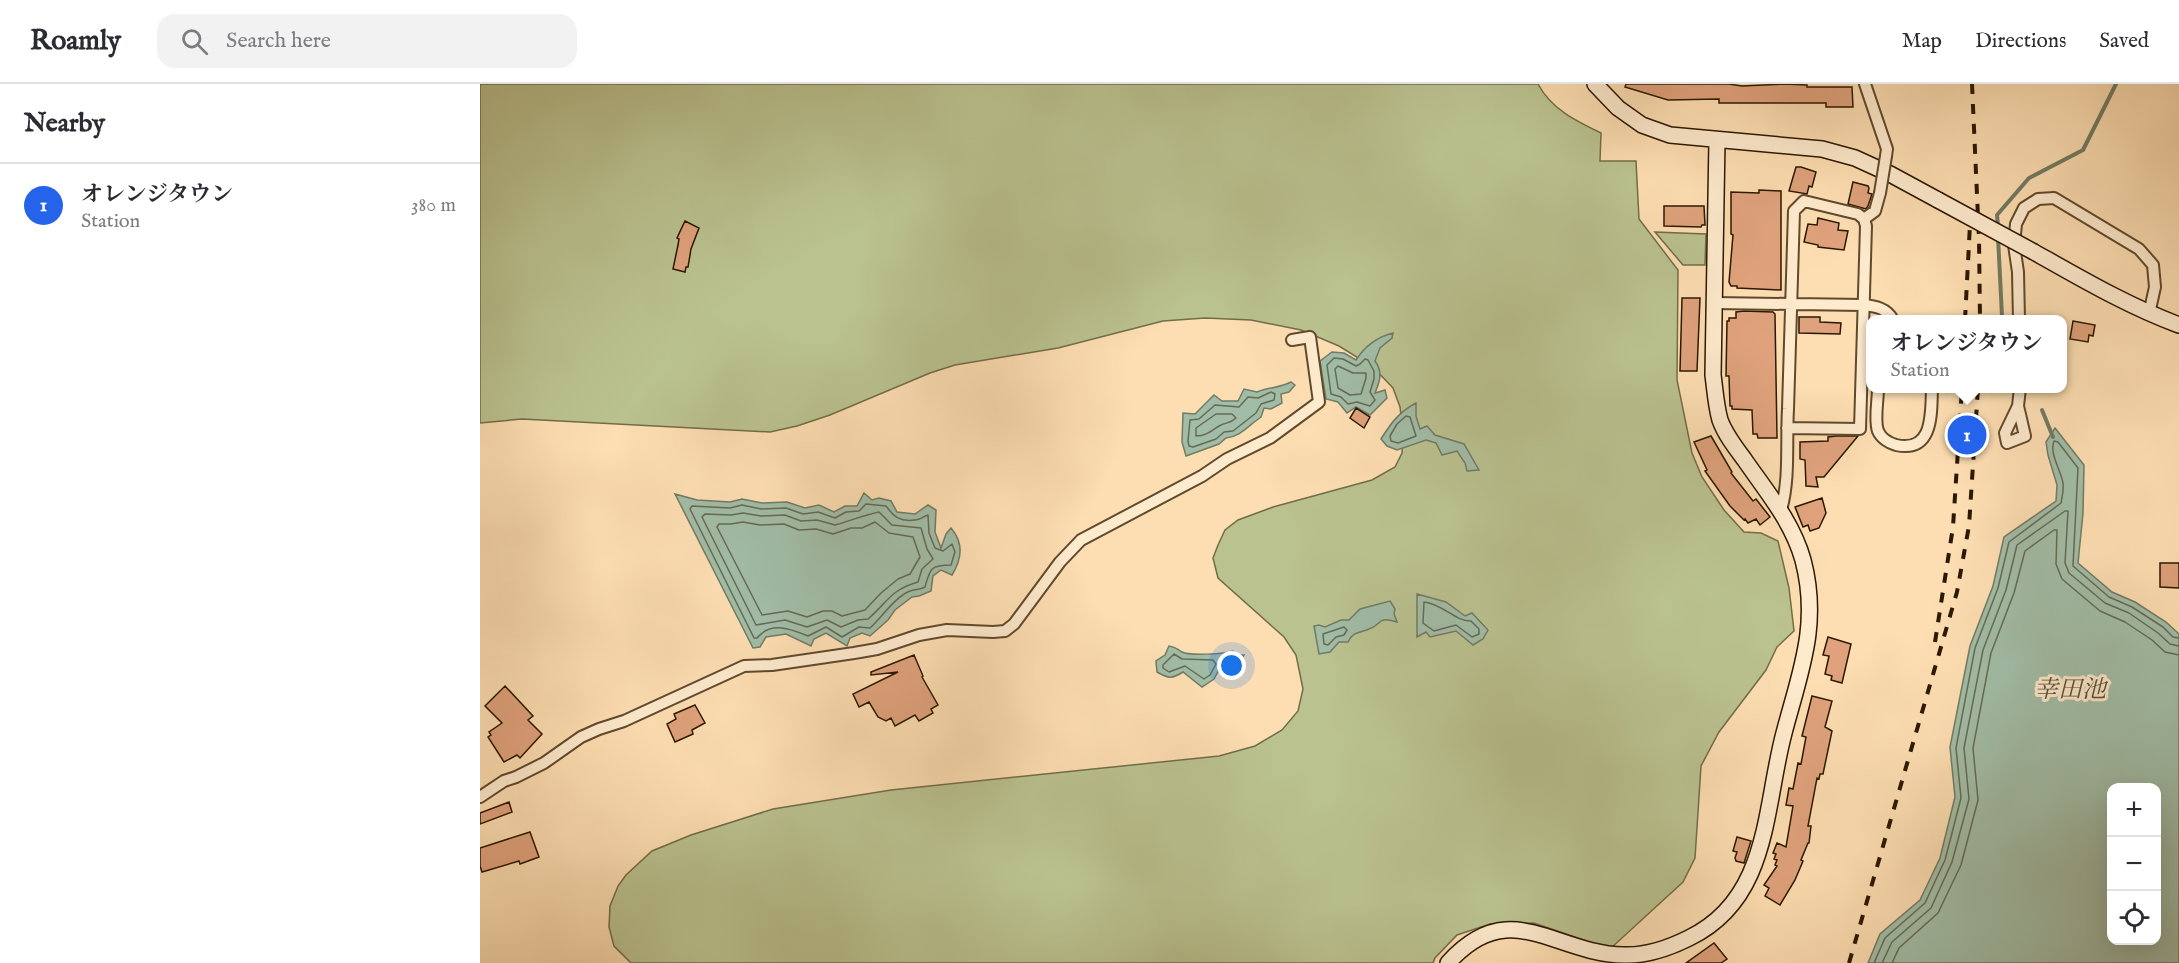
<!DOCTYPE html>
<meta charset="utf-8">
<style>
body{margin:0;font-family:"IM FELL English","Noto Serif JP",serif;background:#f2f2f3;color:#2b2b33}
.controls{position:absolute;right:18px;bottom:18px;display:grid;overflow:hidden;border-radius:12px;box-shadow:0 6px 24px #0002}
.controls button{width:54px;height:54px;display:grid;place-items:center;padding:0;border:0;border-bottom:2px solid #e1e1e2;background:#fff;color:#2b2b33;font:30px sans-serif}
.you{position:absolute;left:752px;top:582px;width:21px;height:21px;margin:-15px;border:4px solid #fff;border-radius:50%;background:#1a73e8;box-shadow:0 0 0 9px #1a73e833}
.badge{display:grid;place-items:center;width:39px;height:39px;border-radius:50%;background:#2563eb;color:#fff;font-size:20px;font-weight:700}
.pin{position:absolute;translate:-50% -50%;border:3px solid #fff;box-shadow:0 2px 6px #0006}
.popup{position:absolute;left:1386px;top:231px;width:201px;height:78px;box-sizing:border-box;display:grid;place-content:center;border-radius:12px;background:#fff;filter:drop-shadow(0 2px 4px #0005);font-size:20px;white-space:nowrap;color:#7c7c81}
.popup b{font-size:22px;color:#2b2b33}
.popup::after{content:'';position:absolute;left:50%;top:100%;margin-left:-12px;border:12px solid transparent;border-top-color:#fff}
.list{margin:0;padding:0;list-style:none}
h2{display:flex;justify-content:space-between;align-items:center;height:78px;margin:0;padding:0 24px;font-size:26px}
h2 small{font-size:20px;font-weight:400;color:#7c7c81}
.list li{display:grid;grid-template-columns:39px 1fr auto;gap:18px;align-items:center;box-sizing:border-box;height:84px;padding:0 24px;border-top:2px solid #e1e1e2}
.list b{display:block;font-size:22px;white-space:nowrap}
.list p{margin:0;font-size:20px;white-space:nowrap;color:#7c7c81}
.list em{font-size:20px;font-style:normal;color:#7c7c81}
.icon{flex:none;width:33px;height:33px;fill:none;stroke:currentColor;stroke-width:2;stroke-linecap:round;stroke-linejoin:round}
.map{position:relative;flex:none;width:1699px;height:879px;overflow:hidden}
header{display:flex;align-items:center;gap:36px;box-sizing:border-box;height:84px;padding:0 30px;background:#fff;border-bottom:2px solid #e1e1e2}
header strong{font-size:28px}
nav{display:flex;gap:33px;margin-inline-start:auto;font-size:21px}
.search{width:420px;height:54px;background:#f2f2f3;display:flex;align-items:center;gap:15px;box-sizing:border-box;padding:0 21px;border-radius:18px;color:#7c7c81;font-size:22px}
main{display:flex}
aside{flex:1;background:#fff}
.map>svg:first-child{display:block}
.green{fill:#bac290;stroke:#726d48;stroke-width:1.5}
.water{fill:#a1bda7;stroke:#727b64;stroke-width:1.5;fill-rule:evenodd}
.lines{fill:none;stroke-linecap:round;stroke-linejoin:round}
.shore{stroke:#666a54;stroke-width:1.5}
.stream{stroke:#727b64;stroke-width:4}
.building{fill:#dfa27c;stroke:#2b1800;stroke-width:1.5}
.street-casing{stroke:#604a2c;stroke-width:14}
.secondary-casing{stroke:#2b1800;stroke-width:18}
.street{stroke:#feeacd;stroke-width:10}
.secondary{stroke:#feeacd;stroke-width:15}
.rail{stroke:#2b1800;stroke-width:4;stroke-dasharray:10 10;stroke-linecap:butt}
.street-bridge-casing{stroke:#604a2c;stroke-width:14;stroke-linecap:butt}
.secondary-bridge-casing{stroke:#2b1800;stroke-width:18;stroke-linecap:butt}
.street-bridge{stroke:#feeacd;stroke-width:10}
.secondary-bridge{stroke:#feeacd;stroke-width:15}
.labels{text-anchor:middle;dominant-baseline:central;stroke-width:6;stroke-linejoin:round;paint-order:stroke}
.water-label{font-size:24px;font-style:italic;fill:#54523a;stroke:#feeacd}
</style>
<header>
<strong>Roamly</strong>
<div class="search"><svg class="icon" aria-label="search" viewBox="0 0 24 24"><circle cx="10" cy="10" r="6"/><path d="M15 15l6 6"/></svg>Search here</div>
<nav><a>Map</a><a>Directions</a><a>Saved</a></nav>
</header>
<main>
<aside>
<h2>Nearby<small></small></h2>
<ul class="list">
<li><span class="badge">1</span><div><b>オレンジタウン</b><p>Station</p></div><em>380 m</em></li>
</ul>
</aside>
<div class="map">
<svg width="1699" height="879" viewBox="0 0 1699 879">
<rect width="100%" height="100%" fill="#fddeb2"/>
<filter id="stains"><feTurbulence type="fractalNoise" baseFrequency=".00333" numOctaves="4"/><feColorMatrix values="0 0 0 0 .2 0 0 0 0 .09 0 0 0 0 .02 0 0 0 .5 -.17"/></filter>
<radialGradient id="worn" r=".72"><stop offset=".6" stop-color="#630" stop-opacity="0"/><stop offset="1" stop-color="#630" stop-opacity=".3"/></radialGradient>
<!-- green -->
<path class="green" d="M0,0H1058C1071,25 1096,37 1121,49L1120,77H1156L1159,135L1198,186L1197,296L1212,369L1222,393L1244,426L1264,448L1281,449L1298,457L1309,504L1314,547L1297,563L1286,586L1239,648L1221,682L1215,774L1203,798L1130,865L1054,839L1010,840L977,851L955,874L953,879H151L134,862L129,843L130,822L138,802L146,791L172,767L211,751L293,725L411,706L739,672L775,662L802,646L818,627L823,605L816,571L804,553L738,494L733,474L738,461L745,446L758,436L793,423L892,396L915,383L922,369L923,348L920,323L913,304L893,283L859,262L821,246L771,236L725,234L683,237L578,264L475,281L450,289L350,331L317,342L290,348L42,335L0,339Z
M1175,148L1226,150L1225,181H1203Z"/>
<!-- water -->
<path class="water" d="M913,249L912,254L900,264L895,277C903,288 900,297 895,309L905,306L907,314L890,331L876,323L867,329L858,318L846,315L840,277L852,268L864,269L876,276C885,262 897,253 913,249Z
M811,298L815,301L809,308L801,310L802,319L791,325L784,324L781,333C769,341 760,353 746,354L739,360L706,372L702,358L703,329L715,330L734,311L742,317H758L764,305L777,308C789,303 800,304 811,298Z
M936,319V332L940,345L947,342L955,351L984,360L999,386L987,387L985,379L977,367L962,371L956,359L946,356L917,366L907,362L901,355C911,339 919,328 936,319Z
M1575,344L1604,381L1603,429L1598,479L1632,508L1655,518L1686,538L1699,550V879H1388L1400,850L1440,816L1460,774L1475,713L1470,663L1490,562L1513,502L1524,453L1576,417L1577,401L1568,371L1566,358ZM1632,704H1676V856H1632Z
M384,409L392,416L399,414L411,417L417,428L435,430L448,421L456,426L455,448L461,464L466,450L471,444C484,459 482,475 472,491L461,486L453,492L451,507L439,512L432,513L415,526L408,536L390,552L382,549L370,554L367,562L346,549L334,555L331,562L306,550L286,553L280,563L273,564L195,410L217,416L250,418L262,415L282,419L307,418L325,424L339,421L354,428L365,422H377Z
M937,510L966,518L985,532L992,529L1008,546L1003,555L993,561L976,547L950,553L946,548L937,553Z
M910,517L915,525L914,530L917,538C895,532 904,540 889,545C880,549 873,547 868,558H859L850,568L839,570L834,542L839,541L845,543L861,536H869L880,525Z
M689,562C696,563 697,565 702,568C709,572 745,570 753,567L758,571H764L758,582L747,586L741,582L734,595L722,603L703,588C692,595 689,595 677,588L676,577L685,571Z"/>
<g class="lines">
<!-- shore -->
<path class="shore" d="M854,274L863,275L876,282L880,280L885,275L888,276L894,287V295L890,308L895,316L890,322L877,318L868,320L861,313L851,310L847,281Z
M858,282L873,289H886V294L881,310L870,311L858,304L855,285Z
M791,308L795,310L794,316L781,320L776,329L753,347L744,348L736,355L713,363L709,362L708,357L710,336L719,335L735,321L759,323L768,313L778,314Z
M736,330H752L756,334C750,340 746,338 739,342C731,347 726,352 716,352V344Z
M926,332L930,333L936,352L918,359L911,357L910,352L917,340Z
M386,420L406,422C414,433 420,438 435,436C440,436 444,432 448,431L449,449L455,464L463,467L472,460L475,468L471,481C450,481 450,485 445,503C440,506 435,505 430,507C416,512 401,534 390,544L379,543L362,553L346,543L328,552C311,545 291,537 277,554H274L210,425L212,422L250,424L262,421L281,425L306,424L323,430L338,428L355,434L366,428L379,427Z
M399,428L412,441L441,444L447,465L453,475L442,485L438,498C410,506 408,518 388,535L378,536L361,543L347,536L327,543L305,536L276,541L222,433L225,430L251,431L263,429L281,432L305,431L321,437L337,436L355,441C370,437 384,431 399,428Z
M263,438L280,441L304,440L319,446L336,445L353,450L371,444H382L395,438L409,449L433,453L440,473L430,490L418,495L401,509L385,526L362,532L352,527H343L327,533L308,527L282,531L237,443L239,440H251Z
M944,518C963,520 976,538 991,537L999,545V550L992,553L976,541L954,547L943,539Z
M864,543L867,546L864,551L856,553L848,561L844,560L843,550Z
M694,570L702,575L733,576L736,580L730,591L724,595L705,582L689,588L683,584V581Z
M1394,879L1405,854L1445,819L1465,776L1481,714L1476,664L1495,564L1518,504L1529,458L1581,419C1582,413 1584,406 1583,399C1581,386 1569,370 1574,357L1578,358L1598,384L1593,482L1629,513L1652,523L1683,543L1693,553L1699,554
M1402,879L1412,858L1451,824L1472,778L1489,715L1484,664L1503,566L1526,506L1537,461L1585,427H1588L1585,479L1589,489L1625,519L1649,529L1678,549L1690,560L1699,562
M1412,879L1419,864L1458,829L1481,781L1498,716L1493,664L1511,569L1534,509L1545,467L1574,446H1577L1576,480L1582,495L1620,527L1645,538L1672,556L1685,568L1699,571"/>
<!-- stream -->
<path class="stream" d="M1518,142L1517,131L1549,94L1603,66L1636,0
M1518,153L1522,232
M1562,326L1573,353"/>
</g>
<!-- building -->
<path class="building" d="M1146,0H1249L1262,2L1305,0L1327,1V3H1372L1373,23H1346V19H1239V15L1188,16L1145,3Z
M1316,83H1321L1336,88L1332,103L1329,102L1327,110L1309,107Z
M1373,98L1388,102L1389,104L1388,109L1392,110L1388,122L1386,125L1368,120Z
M1279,106L1301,107V206L1257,204V202H1251L1249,198L1253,151L1251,150V108L1279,109Z
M1184,122H1224L1225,141H1222L1221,143L1184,142Z
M1338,134L1359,139L1358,146L1368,147L1364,166L1338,163V161L1324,158L1328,140L1337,141Z
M205,137L219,144L211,165L208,183H206L205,188L193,185L198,161L199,155L197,154Z
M1202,214H1220L1217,287H1200Z
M1264,227L1293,228L1295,230L1297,354H1278L1277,350H1273L1272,326L1252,325V322H1250L1249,292H1246L1247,237H1249V234H1256V228Z
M1319,233H1340V238L1361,239L1360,250L1319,249Z
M1593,237L1615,241L1613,252L1609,251L1608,258L1590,255Z
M876,324L890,333L884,344L870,334Z
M1231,352L1252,388L1251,389L1273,417L1276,415L1290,433L1280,441L1276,435L1268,439L1265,435L1264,436L1250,422L1225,387L1227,386L1214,358Z
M1356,352H1378L1344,393H1336L1338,403L1326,402L1325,376L1320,375V358L1348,357V353Z
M1342,414L1346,429L1339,444L1330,447L1328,441L1323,443L1315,423Z
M1680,479H1699V504L1680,503Z
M1348,553L1371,560L1362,599L1351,596L1352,592L1345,590L1349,572L1343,571Z
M434,571L443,592L442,593L458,621L451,625L453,629L439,637L435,631L415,642L411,634L406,637L398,633L389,618L379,623L373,610L418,588L391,591V588Z
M25,602L53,632L48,636L62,650L40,674L37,671L24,678L8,653L11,651L9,648L22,639L5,622Z
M1332,612L1352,617L1345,643L1352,647L1343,690H1340L1339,695L1337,694L1328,742H1331L1329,759H1328L1321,776L1323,777L1315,796L1300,821L1285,812L1289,804L1284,801L1297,782L1295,781L1297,776L1294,775L1296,770L1293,769L1297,759L1306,763L1313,722L1306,721L1309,704L1313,705L1318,679L1321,680L1326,653L1322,652Z
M215,621L225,639L212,646L213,650L195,658L187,640L196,635L194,630Z
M29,718L32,728L0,740V729Z
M50,748L59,773L40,780L39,777L2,788L0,782V764Z
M1257,753L1271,757L1264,779L1256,777L1255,774L1257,768L1253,767Z
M1234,859L1247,875L1241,879H1206Z"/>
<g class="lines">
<defs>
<path id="street" d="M1385,0L1407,65L1406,72
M1384,135L1395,127L1400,109
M1235,219L1383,221C1395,222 1407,224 1413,236
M1539,236L1538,188L1534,161L1536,140L1544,124L1558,115L1574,114L1659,165L1673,181L1675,203L1669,230
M1398,304C1398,317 1394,336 1398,347C1401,354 1409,359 1416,361C1454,369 1451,329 1452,304
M1538,322L1525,349L1527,359L1545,352L1538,322L1540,304
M1301,426C1310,395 1306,358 1308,325C1310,259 1312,193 1314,127L1324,117L1378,130L1384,135L1386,142L1380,345L1307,344
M0,713L24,697L36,693L64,679L101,653L119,645L144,637L264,582L292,581L374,569L397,565L439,551L467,546L513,548L525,547L534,540L580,478L601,456L722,392L747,375L790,354L839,318L830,253L812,256"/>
<path id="secondary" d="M1115,0L1138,24L1162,41L1190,51L1342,65L1375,74L1410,90L1458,116
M1554,168C1602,195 1648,222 1699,241
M968,879C1030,810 1074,870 1144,871C1167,872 1189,864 1209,854C1290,815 1284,724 1304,649C1320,588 1340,541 1323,476C1312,437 1286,407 1264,375C1255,363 1245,350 1240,336C1236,322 1235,306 1233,291L1237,56"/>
</defs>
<!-- street casing -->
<use href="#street" class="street-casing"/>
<!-- secondary casing -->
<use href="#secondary" class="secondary-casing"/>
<!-- street -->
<use href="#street" class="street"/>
<!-- secondary -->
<use href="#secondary" class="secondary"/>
<!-- rail -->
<path class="rail" d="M1492,0L1499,155L1500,236
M1485,236L1491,121
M1455,558L1473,443L1482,304
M1369,879L1477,508L1489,442L1498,304"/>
<defs>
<path id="street-bridge" d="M1400,109L1406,72"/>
<path id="secondary-bridge" d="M1458,116L1554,168"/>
</defs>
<!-- street-bridge casing -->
<use href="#street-bridge" class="street-bridge-casing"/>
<!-- secondary-bridge casing -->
<use href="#secondary-bridge" class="secondary-bridge-casing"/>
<!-- street-bridge -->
<use href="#street-bridge" class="street-bridge"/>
<!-- secondary-bridge -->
<use href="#secondary-bridge" class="secondary-bridge"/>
</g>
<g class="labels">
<!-- water labels -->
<g class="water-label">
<text x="1590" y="606">幸田池</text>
</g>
</g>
<rect width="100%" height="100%" filter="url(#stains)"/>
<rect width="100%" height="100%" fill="url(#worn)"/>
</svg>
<div class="controls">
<button>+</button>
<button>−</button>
<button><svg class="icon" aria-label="locate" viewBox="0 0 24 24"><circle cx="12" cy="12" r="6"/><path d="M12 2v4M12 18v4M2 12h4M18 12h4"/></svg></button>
</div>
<div class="you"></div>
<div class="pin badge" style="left:1487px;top:351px">1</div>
<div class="popup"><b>オレンジタウン</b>Station</div>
</div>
</main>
